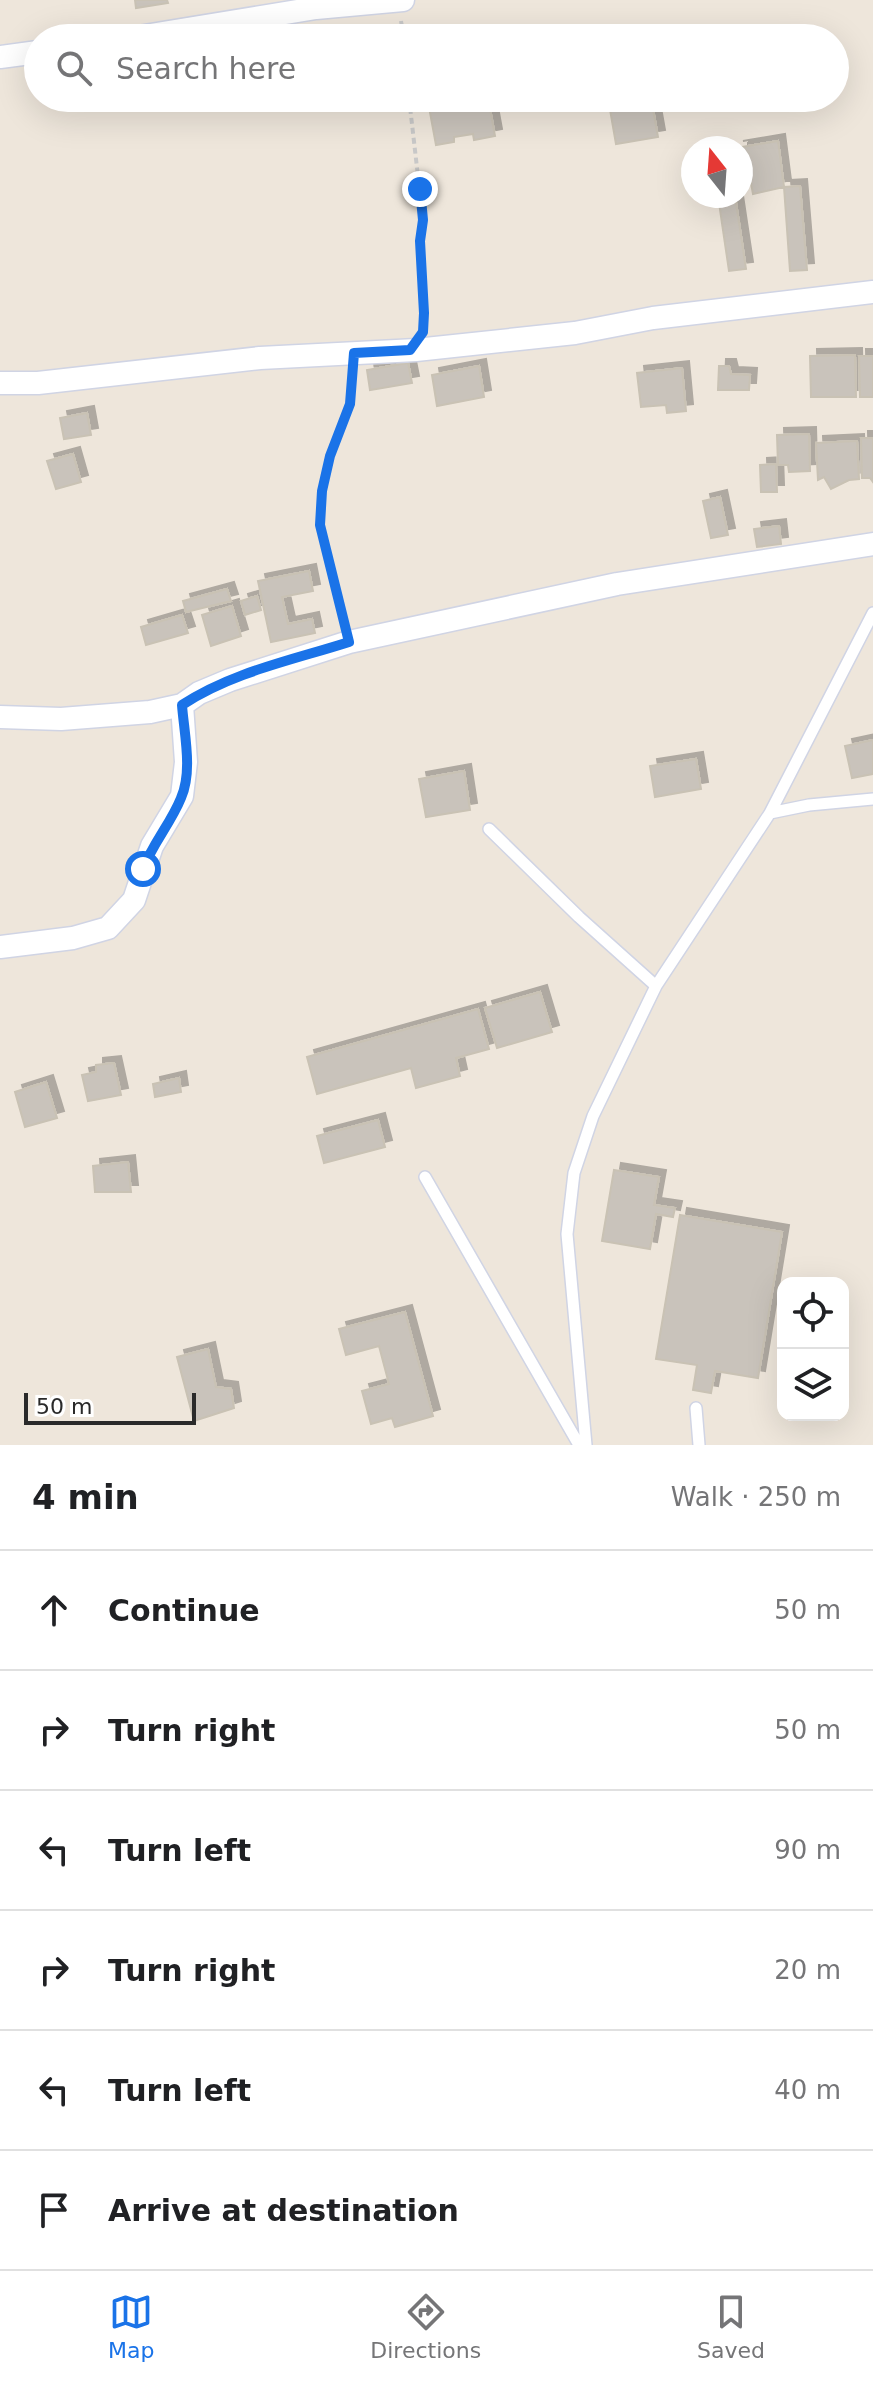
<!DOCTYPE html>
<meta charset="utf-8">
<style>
body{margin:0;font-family:"DejaVu Sans",sans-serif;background:#f6f6f6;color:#202124}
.controls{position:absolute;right:24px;bottom:24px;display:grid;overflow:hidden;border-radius:16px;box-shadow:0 8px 32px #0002}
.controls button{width:72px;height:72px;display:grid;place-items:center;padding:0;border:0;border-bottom:2px solid #e0e0e0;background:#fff;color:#202124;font:40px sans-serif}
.compass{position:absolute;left:681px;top:136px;width:72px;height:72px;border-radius:50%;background:#fff;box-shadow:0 8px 32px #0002;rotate:343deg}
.scale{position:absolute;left:24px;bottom:20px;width:172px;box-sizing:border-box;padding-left:8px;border:4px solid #2a2a2a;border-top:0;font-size:22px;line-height:28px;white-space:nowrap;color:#2a2a2a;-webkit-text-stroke:6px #fff;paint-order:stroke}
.stop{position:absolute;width:24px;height:24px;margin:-18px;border:6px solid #1a73e8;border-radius:50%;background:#fff}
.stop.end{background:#1a73e8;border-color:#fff;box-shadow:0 2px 8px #0008}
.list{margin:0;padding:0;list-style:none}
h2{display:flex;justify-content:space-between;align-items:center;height:104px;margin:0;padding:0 32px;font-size:34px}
h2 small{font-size:26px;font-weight:400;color:#757577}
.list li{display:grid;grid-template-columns:52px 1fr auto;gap:24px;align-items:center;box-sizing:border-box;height:120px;padding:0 32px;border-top:2px solid #e0e0e0}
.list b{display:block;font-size:30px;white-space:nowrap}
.list em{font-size:26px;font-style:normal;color:#757577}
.icon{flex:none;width:44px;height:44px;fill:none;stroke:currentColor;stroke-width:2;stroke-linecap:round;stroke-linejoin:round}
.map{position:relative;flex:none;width:873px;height:1445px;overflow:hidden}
.search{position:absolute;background:#fff;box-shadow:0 8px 32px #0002;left:24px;right:24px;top:24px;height:88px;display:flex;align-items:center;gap:20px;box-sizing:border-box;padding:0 28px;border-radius:44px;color:#757577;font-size:30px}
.sheet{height:824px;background:#fff}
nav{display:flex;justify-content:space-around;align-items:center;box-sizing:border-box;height:112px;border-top:2px solid #e0e0e0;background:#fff;font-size:22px;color:#757577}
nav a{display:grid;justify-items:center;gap:4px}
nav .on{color:#1a73e8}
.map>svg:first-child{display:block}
.building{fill:#c9c3bb;stroke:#c9c2b4;stroke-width:2;filter:url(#shadow)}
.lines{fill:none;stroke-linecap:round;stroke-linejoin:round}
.service-casing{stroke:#d0d4e4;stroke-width:14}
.minor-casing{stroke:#d0d4e4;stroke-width:25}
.path{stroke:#c8c8c8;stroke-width:4;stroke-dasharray:6 4;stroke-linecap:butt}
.service{stroke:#fff;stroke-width:11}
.minor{stroke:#fff;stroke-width:22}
.route{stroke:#1a73e8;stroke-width:10}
</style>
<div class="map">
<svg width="873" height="1445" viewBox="0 0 873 1445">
<defs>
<filter id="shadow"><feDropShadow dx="7" dy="-7" stdDeviation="0" flood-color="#0004"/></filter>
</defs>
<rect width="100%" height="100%" fill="#eee6db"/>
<!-- building -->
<path class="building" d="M135,0H167L168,3L136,8Z
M444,98H488L495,136L474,140L473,134L454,137V142L436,145L429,107Z
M608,98H651L658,137L616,144Z
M778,141L784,187L753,194L751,183L745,184L744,176H741V148H736Z
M800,186L807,270L790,271L784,187Z
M718,196H735L746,269L729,271Z
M855,355L856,397H811L810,356Z
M859,356H873V397H860Z
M408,363L412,383L370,390L367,370Z
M479,366L484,397L437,406L432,375Z
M719,366H729L731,374L750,375L749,390H718Z
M682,368L686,411L667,413L666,405L641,407L637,373Z
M87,413L91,435L64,439L60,418Z
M809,434L810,471L789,472L788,465H778L777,435Z
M861,438H873V482L870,478H862Z
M857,441L859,479L849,480L831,489L824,477L818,480L816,443Z
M73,454L81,482L56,489L47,461Z
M776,464L777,492H761L760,465Z
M720,497L728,535L711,538L703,501Z
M779,526L781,544L757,547L754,529Z
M309,571L313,591L282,597L288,624L312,619L315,633L271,642L258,581Z
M227,589L231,601L186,612L183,601Z
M257,596L261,610L245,615L241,601Z
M232,606L241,636L211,646L202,615Z
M182,615L188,633L146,645L141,627Z
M873,740V774L852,778L845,746Z
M696,759L701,789L655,797L650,766Z
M464,771L470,810L426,817L419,779Z
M540,992L552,1032L497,1048L485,1008Z
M478,1009L489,1049L456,1058L460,1076L416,1088L411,1068L317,1094L307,1057Z
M114,1063L121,1095L88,1101L82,1075L96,1072V1065Z
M179,1078L181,1092L155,1097L153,1084Z
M46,1082L57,1118L25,1127L15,1092Z
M378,1120L385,1147L324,1163L317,1136Z
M128,1162L131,1192H95L93,1166Z
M614,1170L659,1177L654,1205L675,1208L673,1217L656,1214L650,1249L602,1241Z
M680,1215L782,1232L758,1378L715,1371L711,1393L693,1390L697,1365L656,1359Z
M405,1312L433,1416L395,1427L392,1418L371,1424L362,1391L389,1384L379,1346L346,1355L339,1329Z
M208,1349L216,1387L231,1389L234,1408L194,1421L177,1357Z"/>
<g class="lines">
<defs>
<path id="service" d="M770,813L809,805L873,799
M489,829L579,917L656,986
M425,1177L579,1445
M696,1408L699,1445
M586,1445L567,1234L574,1173L593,1116L656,986L770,813L873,613"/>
<path id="minor" d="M132,38L316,8L403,0
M0,57L38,52
M0,383H38L260,358L416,350L575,333L653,318L873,292
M0,717L61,719L150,712L182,705L199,693L230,680L349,642L617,584L873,544
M0,947L73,938L108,928L134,900L152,846L182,796L186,762L182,705"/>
</defs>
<!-- service casing -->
<use href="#service" class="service-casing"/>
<!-- minor casing -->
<use href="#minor" class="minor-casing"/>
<!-- path -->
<path class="path" d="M401,21L404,38
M409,98L423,220L420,241L423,328
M345,623L320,525L322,491L330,456L350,404L352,375"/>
<!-- service -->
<use href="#service" class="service"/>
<!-- minor -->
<use href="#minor" class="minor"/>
</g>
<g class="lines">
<!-- route -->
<path class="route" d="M143,869C153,843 171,823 181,798C193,771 184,733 182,705C232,672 293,660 349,642L320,525L322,491L330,456L350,404L354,353L410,350L423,332L424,313L420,241L423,220L420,189"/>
</g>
</svg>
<div class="controls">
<button><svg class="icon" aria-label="locate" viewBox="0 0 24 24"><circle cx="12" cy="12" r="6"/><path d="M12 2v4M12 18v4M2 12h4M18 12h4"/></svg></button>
<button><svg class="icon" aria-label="layers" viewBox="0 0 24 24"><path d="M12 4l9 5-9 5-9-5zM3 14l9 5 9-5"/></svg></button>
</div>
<svg class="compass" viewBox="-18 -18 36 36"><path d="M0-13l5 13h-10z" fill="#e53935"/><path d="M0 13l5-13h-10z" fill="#757577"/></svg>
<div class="scale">50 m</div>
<div class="stop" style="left:143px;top:869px"></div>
<div class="stop end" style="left:420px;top:189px"></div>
<div class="search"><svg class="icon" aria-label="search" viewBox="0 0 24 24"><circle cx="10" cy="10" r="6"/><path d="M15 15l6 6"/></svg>Search here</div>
</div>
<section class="sheet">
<h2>4 min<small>Walk · 250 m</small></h2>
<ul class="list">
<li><svg class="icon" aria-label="ahead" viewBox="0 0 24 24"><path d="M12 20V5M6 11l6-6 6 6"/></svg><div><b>Continue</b></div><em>50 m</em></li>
<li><svg class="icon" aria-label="right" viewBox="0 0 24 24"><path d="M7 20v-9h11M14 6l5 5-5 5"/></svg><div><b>Turn right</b></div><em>50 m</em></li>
<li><svg class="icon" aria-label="left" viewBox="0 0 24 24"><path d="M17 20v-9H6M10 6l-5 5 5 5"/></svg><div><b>Turn left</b></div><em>90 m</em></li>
<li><svg class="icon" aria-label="right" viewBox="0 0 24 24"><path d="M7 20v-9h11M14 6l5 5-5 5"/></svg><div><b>Turn right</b></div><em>20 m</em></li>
<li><svg class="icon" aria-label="left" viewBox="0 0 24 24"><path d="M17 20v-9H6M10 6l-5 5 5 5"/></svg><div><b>Turn left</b></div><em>40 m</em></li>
<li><svg class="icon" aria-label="arrive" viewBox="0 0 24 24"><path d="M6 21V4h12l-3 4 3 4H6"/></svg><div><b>Arrive at destination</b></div></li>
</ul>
</section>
<nav>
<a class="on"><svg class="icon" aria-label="map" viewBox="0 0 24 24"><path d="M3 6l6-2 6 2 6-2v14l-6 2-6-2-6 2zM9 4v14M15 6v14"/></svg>Map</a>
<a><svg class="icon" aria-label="directions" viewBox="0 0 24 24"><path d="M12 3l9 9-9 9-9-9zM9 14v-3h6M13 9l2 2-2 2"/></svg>Directions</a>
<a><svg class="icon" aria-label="saved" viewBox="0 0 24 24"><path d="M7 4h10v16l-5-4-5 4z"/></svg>Saved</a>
</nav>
